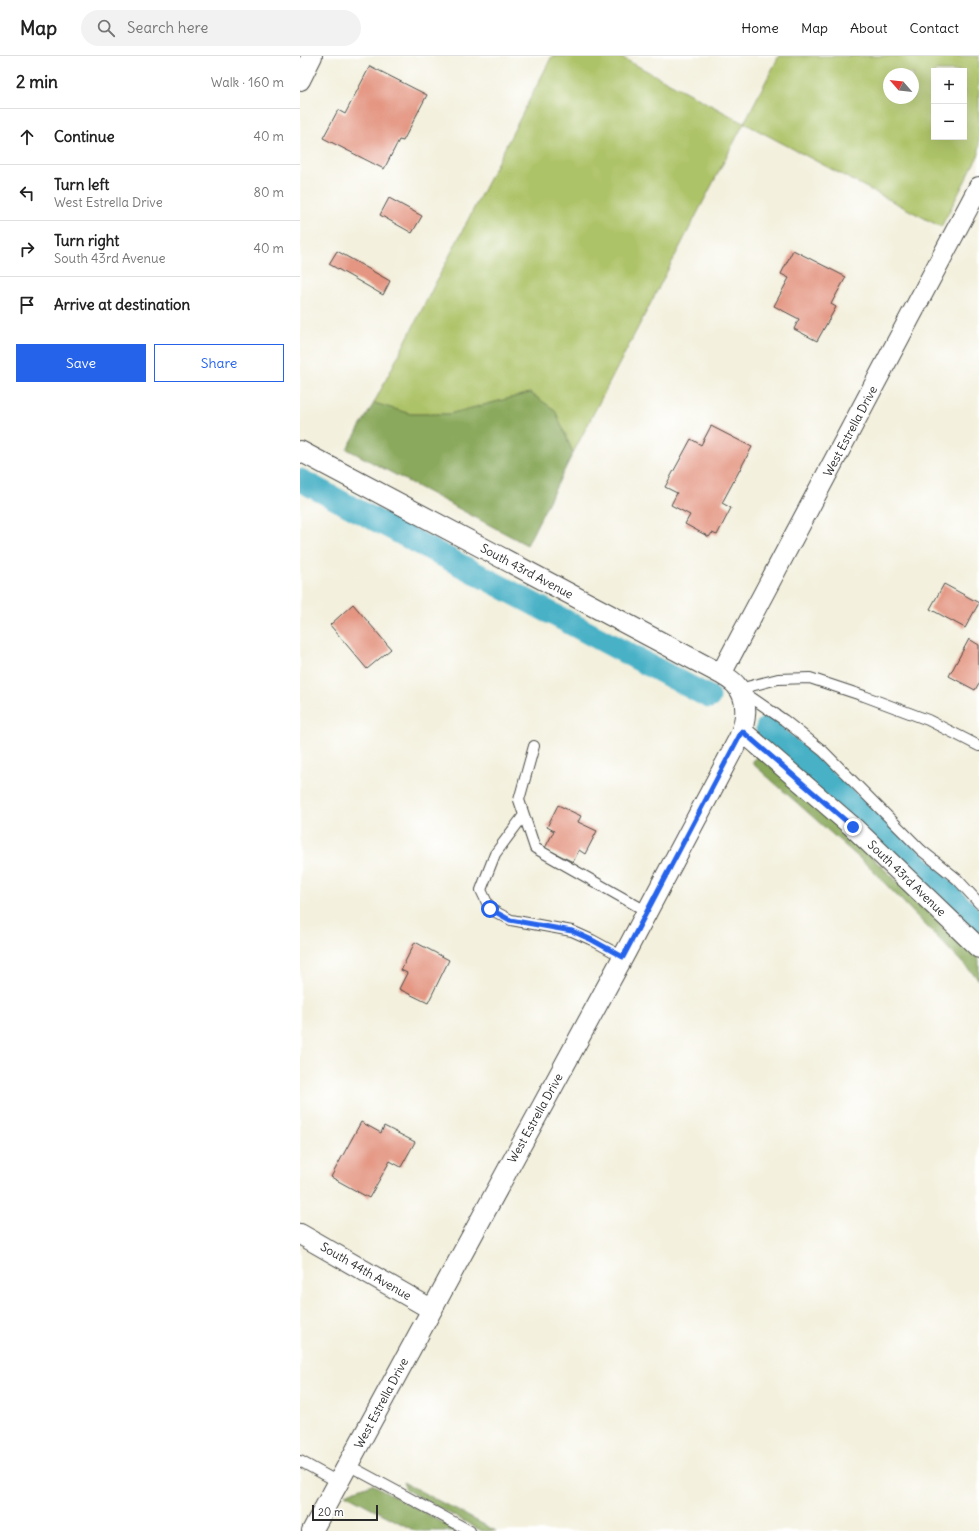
<!DOCTYPE html>
<meta charset="utf-8">
<style>
body{margin:0;font-family:Delius,sans-serif;background:#f2f2f2;color:#222}
.controls{position:absolute;right:12px;top:12px;display:grid;overflow:hidden;border-radius:0px;box-shadow:0 4px 16px #0002}
.controls button{width:36px;height:36px;display:grid;place-items:center;padding:0;border:0;border-bottom:1px solid #e0e0e0;background:#fff;color:#222;font:20px sans-serif}
.compass{position:absolute;left:583px;top:12px;width:36px;height:36px;border-radius:50%;background:#fff;box-shadow:0 4px 16px #0002;rotate:298deg}
.scale{position:absolute;left:12px;bottom:10px;width:66px;box-sizing:border-box;padding-left:4px;border:2px solid #2b2b2b;border-top:0;font-size:11px;line-height:14px;white-space:nowrap;color:#2b2b2b;-webkit-text-stroke:3px #fff;paint-order:stroke}
.stop{position:absolute;width:12px;height:12px;margin:-9px;border:3px solid #2563eb;border-radius:50%;background:#fff}
.stop.end{background:#2563eb;border-color:#fff;box-shadow:0 1px 4px #0008}
.list{margin:0;padding:0;list-style:none}
h2{display:flex;justify-content:space-between;align-items:center;height:52px;margin:0;padding:0 16px;font-size:17px}
h2 small{font-size:13px;font-weight:400;color:#767676}
.list li{display:grid;grid-template-columns:26px 1fr auto;gap:12px;align-items:center;box-sizing:border-box;height:56px;padding:0 16px;border-top:1px solid #e0e0e0}
.list b{display:block;font-size:15px;white-space:nowrap}
.list p{margin:0;font-size:13px;white-space:nowrap;color:#767676}
.list em{font-size:13px;font-style:normal;color:#767676}
.actions{display:flex;gap:8px;padding:12px 16px}
.actions a{flex:1;padding:9px 0;border:1px solid #2563eb;border-radius:0px;text-align:center;font-size:14px;color:#2563eb}
.actions .main{background:#2563eb;color:#fff}
.icon{flex:none;width:22px;height:22px;fill:none;stroke:currentColor;stroke-width:2;stroke-linecap:round;stroke-linejoin:round}
.map{position:relative;flex:none;width:679px;height:1475px;overflow:hidden}
header{display:flex;align-items:center;gap:24px;box-sizing:border-box;height:56px;padding:0 20px;background:#fff;border-bottom:1px solid #e0e0e0}
header strong{font-size:19px}
nav{display:flex;gap:22px;margin-inline-start:auto;font-size:14px}
.search{width:280px;height:36px;background:#f2f2f2;display:flex;align-items:center;gap:10px;box-sizing:border-box;padding:0 14px;border-radius:22px;color:#767676;font-size:15px}
main{display:flex}
aside{flex:1;background:#fff}
.map>svg:first-child{display:block}
.green{fill:#adc367;stroke:#6c7749;fill-rule:evenodd}
.forest{fill:#8aa95c;stroke:#5a6a44}
.lines{fill:none;stroke-linecap:round;stroke-linejoin:round}
.canal{stroke:#48b1c6;stroke-width:23}
.building{fill:#e49682}
.service-casing{stroke:#494946;stroke-width:12}
.minor-casing{stroke:#494946;stroke-width:22}
.service{stroke:#fff;stroke-width:10}
.minor{stroke:#fff;stroke-width:20}
.route{stroke:#2563eb;stroke-width:5}
.labels{text-anchor:middle;dominant-baseline:central;stroke-width:3;stroke-linejoin:round;paint-order:stroke}
.street-label{font-size:12px;fill:#2b2b2b;stroke:#fff}
</style>
<header>
<strong>Map</strong>
<div class="search"><svg class="icon" aria-label="search" viewBox="0 0 24 24"><circle cx="10" cy="10" r="6"/><path d="M15 15l6 6"/></svg>Search here</div>
<nav><a>Home</a><a>Map</a><a>About</a><a>Contact</a></nav>
</header>
<main>
<aside>
<h2>2 min<small>Walk · 160 m</small></h2>
<ul class="list">
<li><svg class="icon" aria-label="ahead" viewBox="0 0 24 24"><path d="M12 20V5M6 11l6-6 6 6"/></svg><div><b>Continue</b></div><em>40 m</em></li>
<li><svg class="icon" aria-label="left" viewBox="0 0 24 24"><path d="M17 20v-9H6M10 6l-5 5 5 5"/></svg><div><b>Turn left</b><p>West Estrella Drive</p></div><em>80 m</em></li>
<li><svg class="icon" aria-label="right" viewBox="0 0 24 24"><path d="M7 20v-9h11M14 6l5 5-5 5"/></svg><div><b>Turn right</b><p>South 43rd Avenue</p></div><em>40 m</em></li>
<li><svg class="icon" aria-label="arrive" viewBox="0 0 24 24"><path d="M6 21V4h12l-3 4 3 4H6"/></svg><div><b>Arrive at destination</b></div></li>
</ul>
<div class="actions"><a class="main">Save</a><a>Share</a></div>
</aside>
<div class="map">
<svg width="679" height="1475" viewBox="0 0 679 1475">
<rect width="100%" height="100%" fill="#fff"/>
<filter id="ink" filterUnits="userSpaceOnUse"><feTurbulence type="fractalNoise" baseFrequency=".025" numOctaves="2"/><feDisplacementMap in="SourceGraphic" scale="8" xChannelSelector="R" yChannelSelector="G"/><feConvolveMatrix kernelMatrix="1 2 1 2 8 2 1 2 1" color-interpolation-filters="sRGB"/></filter>
<filter id="wash" filterUnits="userSpaceOnUse"><feTurbulence type="fractalNoise" baseFrequency=".012" numOctaves="4" result="noise"/><feDisplacementMap in="SourceGraphic" scale="16" xChannelSelector="R" yChannelSelector="G"/><feGaussianBlur stdDeviation="0.9" result="paint"/><feColorMatrix in="noise" values="0 0 0 0 0 0 0 0 0 0 0 0 0 0 0 0 0 1.4 0 .05"/><feComposite in="paint" operator="in"/></filter>
<g filter="url(#wash)">
<rect width="100%" height="100%" fill="#f3f0dd"/>
<!-- green -->
<path class="green" d="M252,0H319L444,67L479,0H679V98L641,171L444,67L273,397L255,354L230,337L149,358H111L74,347ZM634,15H664V81H634ZM589,18H613V42H589Z"/>
<!-- forest -->
<path class="forest" d="M230,337L255,354L273,397L227,489L47,393L74,347L111,358H149Z
M460,695L677,901L679,904V924L567,809L452,707Z
M103,1426L196,1475H182L106,1434Z
M72,1428L158,1475H115L45,1438Z"/>
<g class="lines">
<!-- canal -->
<path class="canal" d="M0,424L409,641
M467,672L634,823L679,869"/>
</g>
<g id="blocks">
<!-- building -->
<path class="building" d="M70,10L127,39L103,85L99,84L84,113L23,82L38,54L45,58Z
M89,142L122,160L112,177L80,159Z
M493,194L546,221L531,248L536,251L517,285L494,273L499,263L474,250L489,222L481,218Z
M37,195L90,225L83,239L29,208Z
M411,370L452,391L422,447L431,452L417,479L412,477L409,481L385,468L390,459L371,449L377,437L365,431L391,383L401,389Z
M644,528L679,547L665,572L630,553Z
M53,548L91,593L67,613L30,569Z
M669,583L679,589V627L675,634L649,620Z
M258,749L281,760L278,766L297,775L285,798L279,794L273,806L245,792L254,775L247,771Z
M115,886L149,904L128,947L99,933L107,917L101,914Z
M61,1066L81,1077L84,1070L115,1086L101,1111L90,1105L69,1142L31,1121Z"/>
</g>
</g>
<g filter="url(#ink)">
<use href="#blocks" fill-opacity="0" stroke="#494946" stroke-width="1"/>
<g class="lines">
<defs>
<path id="service" d="M439,633L478,623L510,622L564,640L628,664L679,690
M442,635L484,664L523,695L621,794L657,823L679,847
M234,690L219,744L235,792L346,855
M224,759L195,798L181,834L190,853L211,864L272,875L292,884L323,901
M0,1405L38,1426
M48,1409L170,1475"/>
<path id="minor" d="M0,24L12,0
M0,395L421,618C426,621 432,624 436,629C450,644 446,667 438,684L323,901L12,1475
M421,618L679,131
M442,675L553,771L679,892
M0,1178L131,1253"/>
</defs>
<!-- service casing -->
<use href="#service" class="service-casing"/>
<!-- minor casing -->
<use href="#minor" class="minor-casing"/>
<!-- service -->
<use href="#service" class="service"/>
<!-- minor -->
<use href="#minor" class="minor"/>
</g>
</g>
<g class="lines" filter="url(#ink)">
<!-- route -->
<path class="route" d="M190,853L210,864L272,875L292,884L323,901L442,675L553,771"/>
</g>
<g class="labels">
<!-- street labels -->
<g class="street-label">
<text transform="translate(550 375) rotate(-62)">West Estrella Drive</text>
<text transform="translate(227 515) rotate(28)">South 43rd Avenue</text>
<text transform="translate(607 822) rotate(44)">South 43rd Avenue</text>
<text transform="translate(235 1062) rotate(-61)">West Estrella Drive</text>
<text transform="translate(66 1215) rotate(30)">South 44th Avenue</text>
<text transform="translate(81 1347) rotate(-62)">West Estrella Drive</text>
</g>
</g>
</svg>
<div class="controls">
<button>+</button>
<button>−</button>
</div>
<svg class="compass" viewBox="-18 -18 36 36"><path d="M0-13l5 13h-10z" fill="#e53935"/><path d="M0 13l5-13h-10z" fill="#767676"/></svg>
<div class="scale">20 m</div>
<div class="stop" style="left:190px;top:853px"></div>
<div class="stop end" style="left:553px;top:771px"></div>
</div>
</main>
